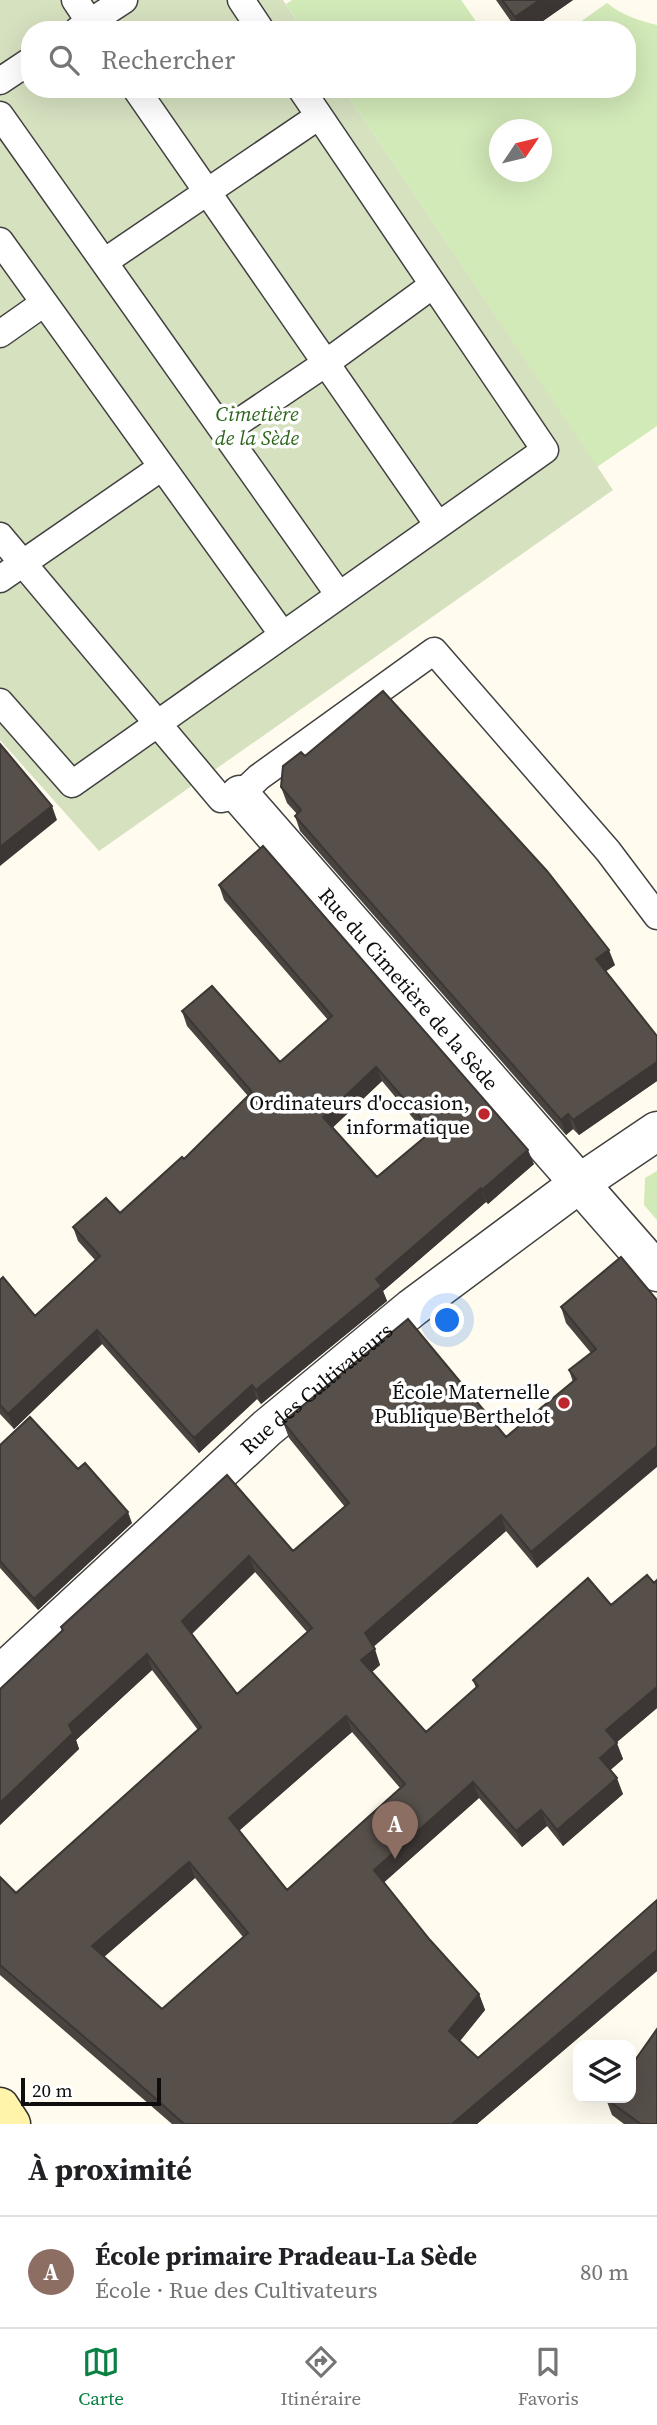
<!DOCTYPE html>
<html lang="fr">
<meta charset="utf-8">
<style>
body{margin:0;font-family:"Source Serif 4",serif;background:#f2f2f2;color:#202124}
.controls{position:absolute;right:21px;bottom:21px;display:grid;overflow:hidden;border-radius:14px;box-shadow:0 7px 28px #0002}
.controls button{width:63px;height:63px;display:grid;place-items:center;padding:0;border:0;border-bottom:2px solid #e0e0e0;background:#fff;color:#202124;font:35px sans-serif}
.compass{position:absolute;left:489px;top:119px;width:63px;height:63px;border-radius:50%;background:#fff;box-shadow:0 7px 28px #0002;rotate:55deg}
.scale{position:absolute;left:21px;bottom:18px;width:140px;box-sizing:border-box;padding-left:7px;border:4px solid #0e0e0e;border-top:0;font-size:19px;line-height:24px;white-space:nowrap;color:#0e0e0e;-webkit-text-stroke:5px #fff;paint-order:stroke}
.you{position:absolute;left:448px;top:1321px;width:24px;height:24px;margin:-18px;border:5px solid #fff;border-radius:50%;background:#1a73e8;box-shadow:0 0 0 10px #1a73e833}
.badge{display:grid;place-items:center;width:46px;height:46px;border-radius:50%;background:#0b8043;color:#fff;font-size:23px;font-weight:700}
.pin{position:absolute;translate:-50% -58px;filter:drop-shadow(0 2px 4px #0008)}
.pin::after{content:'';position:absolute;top:37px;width:24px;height:21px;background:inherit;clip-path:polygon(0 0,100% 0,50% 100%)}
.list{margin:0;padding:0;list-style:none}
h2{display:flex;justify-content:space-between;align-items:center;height:91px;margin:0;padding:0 28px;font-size:30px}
h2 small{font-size:23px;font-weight:400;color:#757577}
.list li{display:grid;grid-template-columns:46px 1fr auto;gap:21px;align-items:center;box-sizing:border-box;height:112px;padding:0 28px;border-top:2px solid #e0e0e0}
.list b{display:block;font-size:26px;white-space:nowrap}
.list p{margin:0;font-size:23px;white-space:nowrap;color:#757577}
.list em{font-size:23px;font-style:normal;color:#757577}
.icon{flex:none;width:38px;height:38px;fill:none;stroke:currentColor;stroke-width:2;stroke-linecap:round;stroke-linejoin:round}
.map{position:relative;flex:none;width:657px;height:2124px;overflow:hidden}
.search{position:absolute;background:#fff;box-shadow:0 7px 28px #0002;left:21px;right:21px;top:21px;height:77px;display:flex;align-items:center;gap:18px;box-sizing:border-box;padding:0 24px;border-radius:28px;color:#757577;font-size:26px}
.sheet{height:203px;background:#fff}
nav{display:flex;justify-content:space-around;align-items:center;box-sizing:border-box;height:98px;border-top:2px solid #e0e0e0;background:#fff;font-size:19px;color:#757577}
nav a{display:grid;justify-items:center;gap:4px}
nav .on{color:#0b8043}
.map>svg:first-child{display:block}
.green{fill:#d2e9b8;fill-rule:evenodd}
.cemetery{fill:#d6e1c0}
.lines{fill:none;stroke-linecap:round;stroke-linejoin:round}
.lane-casing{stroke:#414141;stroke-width:29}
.street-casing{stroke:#414141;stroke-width:41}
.secondary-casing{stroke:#303030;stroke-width:41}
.lane{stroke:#fff;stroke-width:26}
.street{stroke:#fff;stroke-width:38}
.secondary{stroke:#fff4aa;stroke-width:38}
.wall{fill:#4a4440;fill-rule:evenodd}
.shaded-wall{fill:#3c3734}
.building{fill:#564f4a;stroke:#3c3734;stroke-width:2;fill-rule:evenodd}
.poi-dot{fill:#be262f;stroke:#fff;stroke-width:2.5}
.labels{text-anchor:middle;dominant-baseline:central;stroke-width:7;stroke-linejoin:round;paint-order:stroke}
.park-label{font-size:21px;font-style:italic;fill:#2e661e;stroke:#fff}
.street-label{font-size:21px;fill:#0e0e0e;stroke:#fff}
.poi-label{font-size:21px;fill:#0e0e0e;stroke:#fff;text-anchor:end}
</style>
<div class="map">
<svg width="657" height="2124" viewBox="0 0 657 2124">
<rect width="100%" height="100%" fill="#fffbee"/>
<!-- green -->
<path class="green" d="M292,0H461L482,30H303L286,4Z
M607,3C623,16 638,20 657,25V426L597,467L343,89H627V30H569ZM500,130H542V172H500Z
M657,1171V1220L644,1205L645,1178Z"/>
<!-- cemetery -->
<path class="cemetery" d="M0,0H283L303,30H30V89H343L613,490L99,851L0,740Z"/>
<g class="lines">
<defs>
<path id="lane" d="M75,0L95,30
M241,0L261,30
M78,30L124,0
M0,81L30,61
M136,89L438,525
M0,115L339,595
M0,241L283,635
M104,262L319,116
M0,334L44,303
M224,432L326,363L433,285
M0,536L221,799L240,795L259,777L434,651L608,851L657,916
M0,579L162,467
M0,702L72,784L545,450L301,89"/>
<g id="street">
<path id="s1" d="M240,795L657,1272"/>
<path id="s2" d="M0,1675L267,1428L412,1308L580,1183L657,1131"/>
</g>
<path id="secondary" d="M0,2107L11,2124"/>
</defs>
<!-- lane casing -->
<use href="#lane" class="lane-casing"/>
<!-- street casing -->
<use href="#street" class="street-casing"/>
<!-- secondary casing -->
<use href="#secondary" class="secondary-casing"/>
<!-- lane -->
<use href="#lane" class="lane"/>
<!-- street -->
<use href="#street" class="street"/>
<!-- secondary -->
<use href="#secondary" class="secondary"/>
</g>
<!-- wall -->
<path class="wall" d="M496,0H573L530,30H517Z
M305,756L615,965L606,971L657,1036V1081L579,1135L573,1129L566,1135L300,831L295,816L297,814L287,803L281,787Z
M219,885L534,1164L488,1204L486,1202L383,1291L387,1301L261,1404L257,1399L199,1453L102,1344L14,1429L0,1414V1280L35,1316L95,1260L78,1241L73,1227L120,1213L184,1159L248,1096L187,1026L182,1011L280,1062L328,1020L224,900ZM382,1081L427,1135L377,1177L332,1128Z
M621,1257L537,1568L506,1531L373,1647L380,1665L372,1672L426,1732L476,1688L473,1680L657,1580V1708L616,1743L623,1759L610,1770L623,1794L563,1846L547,1826L522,1847L479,1798L384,1882L430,1940L479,1994L485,2010L460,2041L478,2058L657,1900V1971L477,2124H172L0,1975V1877L16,1893L198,1730L152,1670L76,1740L79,1749L0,1825V1689L62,1631L61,1627L227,1475L293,1551L345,1507L289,1438L283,1422L506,1437L573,1382L569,1370L591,1353L566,1323L561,1307ZM255,1572L307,1632L237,1694L192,1634ZM352,1732L400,1788L287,1890L239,1831ZM195,1878L243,1937L162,2009L104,1957Z
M0,1445L78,1469L132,1523L38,1610L0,1568Z
M606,2099L657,2124H624L612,2115Z"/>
<!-- shaded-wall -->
<path class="shaded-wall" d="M540,0H573L530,30H519L515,17Z
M52,806L57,820L0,866V847Z
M609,950L615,965L602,974L596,959Z
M657,1062V1081L579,1135L573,1120Z
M376,1067L382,1081L328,1132L323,1117Z
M568,1114L573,1129L566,1135L561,1120Z
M528,1150L534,1164L488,1204L482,1190Z
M481,1188L486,1202L383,1291L387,1301L261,1404L256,1390L376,1279Z
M97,1330L102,1344L14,1429L8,1414Z
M252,1385L257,1399L199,1453L194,1438Z
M657,1446V1467L537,1568L531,1552Z
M128,1512L132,1523L38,1610L34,1599Z
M501,1515L506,1531L371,1649L365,1633Z
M249,1556L255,1572L188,1637L182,1621Z
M375,1649L380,1665L367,1676L361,1660Z
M147,1654L152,1670L76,1740L79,1749L0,1825V1803L69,1725Z
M657,1687V1708L612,1746L606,1730Z
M346,1716L352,1732L235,1834L229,1818Z
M617,1743L623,1759L606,1774L600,1758Z
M617,1778L623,1794L563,1846L557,1830Z
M473,1782L479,1798L380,1886L374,1870Z
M541,1810L547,1826L522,1847L516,1831Z
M189,1862L195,1878L98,1962L92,1946Z
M657,1950V1971L477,2124H452Z
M479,1994L485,2010L455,2047L449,2031Z"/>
<!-- building -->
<path class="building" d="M502,0H540L515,17Z
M383,691L547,871L609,950L596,959L657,1036V1062L573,1120L568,1114L561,1120L295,816L301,810L281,787L283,766L301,752L305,756Z
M0,744L52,806L0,847Z
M263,846L528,1150L482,1190L481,1188L376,1279L382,1286L256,1390L252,1385L194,1438L97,1330L8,1414L0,1405V1280L3,1277L35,1316L100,1256L73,1227L106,1198L120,1213L182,1157L184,1159L252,1092L182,1011L212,986L280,1062L332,1016L219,885ZM376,1067L432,1131L377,1177L323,1117Z
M621,1257L657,1300V1446L531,1552L501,1515L365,1633L375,1649L361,1660L426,1732L478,1686L473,1680L588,1578L611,1605L647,1575L654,1583L657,1580V1687L606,1730L617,1743L600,1758L617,1778L557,1830L541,1810L516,1831L473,1782L374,1870L430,1940L479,1994L449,2031L478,2058L657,1900V1950L452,2124H184L138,2083L0,1965V1877L16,1893L201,1727L147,1654L69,1725L73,1733L0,1803V1689L63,1630L61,1627L227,1475L293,1551L349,1503L283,1422L408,1319L506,1437L576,1379L569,1370L596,1349L561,1307ZM249,1556L312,1628L237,1694L182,1621ZM346,1716L405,1784L287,1890L229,1818ZM189,1862L248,1933L162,2009L92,1946Z
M30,1417L78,1469L85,1463L128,1512L34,1599L0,1561V1445Z
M657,2029V2124H641L606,2099L608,2098H631V2066Z"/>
<!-- markers -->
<g class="poi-dot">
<circle cx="484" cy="1114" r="7"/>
<circle cx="564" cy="1403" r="7"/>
</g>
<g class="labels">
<!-- park labels -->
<g class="park-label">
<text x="257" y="413">Cimetière<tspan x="257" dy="24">de la Sède</tspan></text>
</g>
<!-- street labels -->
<g class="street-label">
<text stroke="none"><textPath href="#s1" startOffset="257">Rue du Cimetière de la Sède</textPath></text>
<text stroke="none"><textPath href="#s2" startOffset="427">Rue des Cultivateurs</textPath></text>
</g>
<!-- poi labels -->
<g class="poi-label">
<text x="470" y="1102">Ordinateurs d'occasion,<tspan x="470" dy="24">informatique</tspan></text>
<text x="550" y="1391">École Maternelle<tspan x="550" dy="24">Publique Berthelot</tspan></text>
</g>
</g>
</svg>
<div class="controls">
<button><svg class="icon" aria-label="layers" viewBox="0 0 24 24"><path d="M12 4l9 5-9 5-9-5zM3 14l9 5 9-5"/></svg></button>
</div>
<svg class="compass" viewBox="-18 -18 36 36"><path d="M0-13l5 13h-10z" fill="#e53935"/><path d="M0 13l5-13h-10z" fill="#757577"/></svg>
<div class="scale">20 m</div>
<div class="you"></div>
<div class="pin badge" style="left:395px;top:1859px;background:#8d6e63">A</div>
<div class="search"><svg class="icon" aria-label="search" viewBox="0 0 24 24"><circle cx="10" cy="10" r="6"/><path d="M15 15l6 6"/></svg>Rechercher</div>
</div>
<section class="sheet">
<h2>À proximité<small></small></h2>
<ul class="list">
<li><span class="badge" style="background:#8d6e63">A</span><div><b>École primaire Pradeau-La Sède</b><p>École · Rue des Cultivateurs</p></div><em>80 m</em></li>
</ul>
</section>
<nav>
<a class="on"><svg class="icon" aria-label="map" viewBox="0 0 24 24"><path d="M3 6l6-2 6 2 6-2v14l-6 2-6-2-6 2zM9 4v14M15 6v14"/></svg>Carte</a>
<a><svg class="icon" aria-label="directions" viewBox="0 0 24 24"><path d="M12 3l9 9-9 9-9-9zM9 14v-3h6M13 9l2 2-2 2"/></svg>Itinéraire</a>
<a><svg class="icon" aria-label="saved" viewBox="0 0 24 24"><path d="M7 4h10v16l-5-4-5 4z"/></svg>Favoris</a>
</nav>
